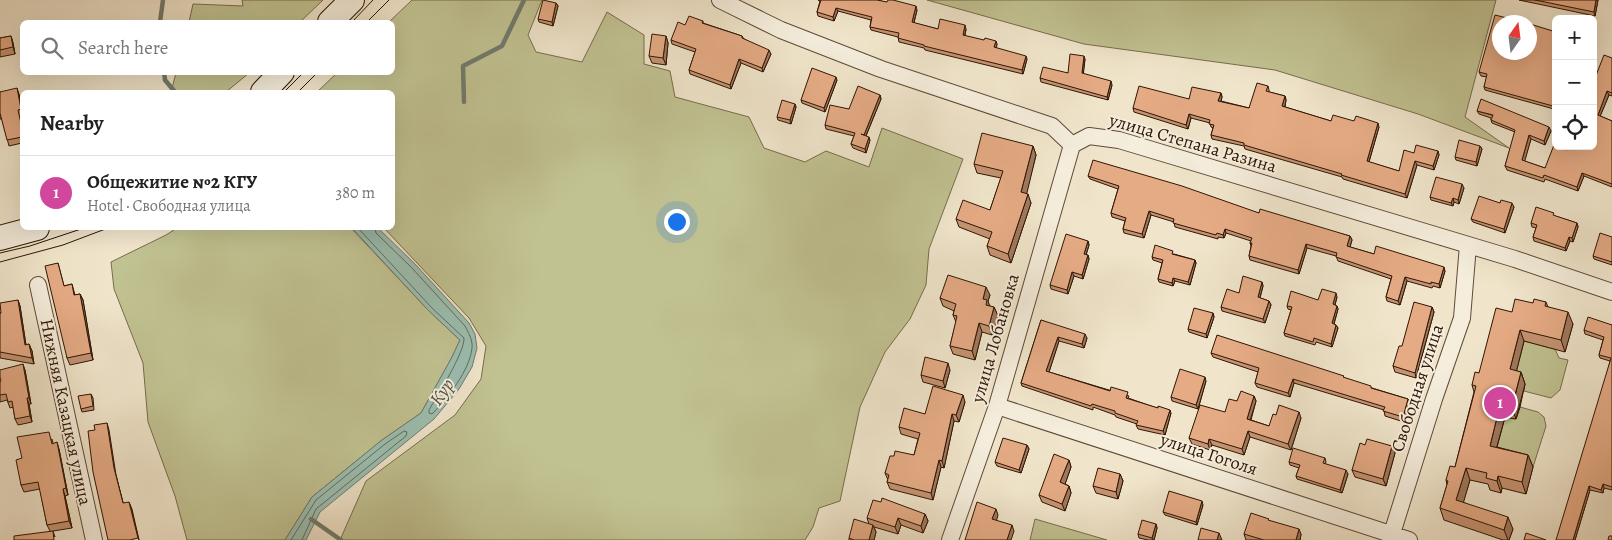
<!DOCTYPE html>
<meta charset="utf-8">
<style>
body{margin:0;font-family:Alegreya,serif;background:#f6f6f6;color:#222}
.controls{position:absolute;right:15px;top:15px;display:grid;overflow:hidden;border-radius:8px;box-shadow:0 5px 20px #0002}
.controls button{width:45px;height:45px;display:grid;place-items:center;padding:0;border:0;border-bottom:1px solid #e0e0e0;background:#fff;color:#222;font:25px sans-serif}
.compass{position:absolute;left:1492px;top:15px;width:45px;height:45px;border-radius:50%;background:#fff;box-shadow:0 5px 20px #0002;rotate:14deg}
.you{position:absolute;left:676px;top:221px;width:18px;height:18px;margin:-12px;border:4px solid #fff;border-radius:50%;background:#1a73e8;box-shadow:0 0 0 8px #1a73e833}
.badge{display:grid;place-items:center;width:32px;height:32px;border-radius:50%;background:#8f2418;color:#fff;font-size:16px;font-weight:700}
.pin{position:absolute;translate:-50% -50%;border:2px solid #fff;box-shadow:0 1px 5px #0006}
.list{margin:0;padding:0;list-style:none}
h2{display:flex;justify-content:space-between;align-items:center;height:65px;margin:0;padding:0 20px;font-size:21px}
h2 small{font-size:16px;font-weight:400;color:#767676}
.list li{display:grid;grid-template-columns:32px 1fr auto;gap:15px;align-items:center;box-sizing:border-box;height:75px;padding:0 20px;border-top:1px solid #e0e0e0}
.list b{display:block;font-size:19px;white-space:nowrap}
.list p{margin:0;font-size:16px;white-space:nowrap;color:#767676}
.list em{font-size:16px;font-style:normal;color:#767676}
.icon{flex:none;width:28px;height:28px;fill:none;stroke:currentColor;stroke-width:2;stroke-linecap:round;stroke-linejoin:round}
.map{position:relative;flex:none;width:1612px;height:540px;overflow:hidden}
.search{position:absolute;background:#fff;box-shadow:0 5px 20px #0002;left:20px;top:20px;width:375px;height:55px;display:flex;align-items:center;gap:12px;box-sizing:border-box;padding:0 18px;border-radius:8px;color:#767676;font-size:19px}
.panel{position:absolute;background:#fff;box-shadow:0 5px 20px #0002;left:20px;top:90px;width:375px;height:140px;border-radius:8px}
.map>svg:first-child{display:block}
.green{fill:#c1c292;stroke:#786c4b}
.water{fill:#9bbfb2;stroke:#707b6c}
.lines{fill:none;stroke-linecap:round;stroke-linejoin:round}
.shore{stroke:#656a5b;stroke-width:1}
.stream{stroke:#707b6c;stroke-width:4.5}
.street-casing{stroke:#5f4936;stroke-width:18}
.secondary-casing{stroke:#2f1504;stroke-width:26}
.street{stroke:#f5eedd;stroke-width:16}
.secondary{stroke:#f5eedd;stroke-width:24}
.tram{stroke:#2f1504;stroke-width:1}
.wall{fill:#c59372;stroke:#2f1504}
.shaded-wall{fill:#a0785d;stroke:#2f1504}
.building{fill:#e5ab85;stroke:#2f1504}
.labels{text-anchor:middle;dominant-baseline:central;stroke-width:4;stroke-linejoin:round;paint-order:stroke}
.street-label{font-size:18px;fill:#2f1504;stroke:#f5eedd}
.water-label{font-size:19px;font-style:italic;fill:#555041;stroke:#f5eedd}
</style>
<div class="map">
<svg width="1612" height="540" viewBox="0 0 1612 540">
<rect width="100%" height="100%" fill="#f0e5cb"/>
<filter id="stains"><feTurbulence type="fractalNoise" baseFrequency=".004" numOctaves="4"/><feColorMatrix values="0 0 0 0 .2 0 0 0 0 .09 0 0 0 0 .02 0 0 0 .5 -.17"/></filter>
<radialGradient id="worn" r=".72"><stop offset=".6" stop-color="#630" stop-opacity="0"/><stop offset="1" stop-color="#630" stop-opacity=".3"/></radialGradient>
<!-- green -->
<path class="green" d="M242,0H323L300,22H189L193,4L243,6Z
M412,0H542L528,35L536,52L582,62L607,12L644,35V64L670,71L675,97L749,117L764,148L805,162L826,151L869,167L882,128L963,159L929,249L926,285L910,319L885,352L860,407L840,501L819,508L813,527L805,540H340L366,481L455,415L481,379L486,346L469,318L384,228H392V92H317L337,73L392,72V22H389Z
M927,0H1496L1465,117L1509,148L1418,114L1275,70L1084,44Z
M176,73V72L249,73L226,92H171Z
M177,228H351L429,311L460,340L451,359L421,413L382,440L312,497L285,540H187L175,496L148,422L143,363L114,289L111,262L166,235Z
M1524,341L1555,349L1559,358L1568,360L1560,390L1551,398L1524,391L1525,384L1514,381Z
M1520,407L1538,412L1544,417L1546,426L1533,467L1494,457L1505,417L1516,419Z
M1035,519L1107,540H1030Z"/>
<!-- water -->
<path class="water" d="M352,228H378L415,264L469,323L475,334L477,348L472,367L459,389L434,419L320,512L306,540H285L312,497L382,440L421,413L451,359L460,340L429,311Z"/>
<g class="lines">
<!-- shore -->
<path class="shore" d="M358,228L432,308L464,338C465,352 437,396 429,410V413L432,414C447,399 470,370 472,348C473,340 468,332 465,326L412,268L376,233L375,228
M291,540L316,500L385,444L404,431L407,432L406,436L316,509L302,540"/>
<!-- stream -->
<path class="stream" d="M160,22L163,0
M164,72L165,80L175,92
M464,102L463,66L502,46L524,0
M311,519L341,540"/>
<defs>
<path id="street" d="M720,0L781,30L881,69L1052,126L1072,145L1089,136L1119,140L1515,259L1612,292
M38,285L94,540
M997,406L1409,540
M950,540L997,406L1072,145
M1390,540L1434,399L1462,318L1468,245"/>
<path id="secondary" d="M330,22L352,0
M263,92L282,72
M0,238L37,228"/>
</defs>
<!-- street casing -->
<use href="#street" class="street-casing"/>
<!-- secondary casing -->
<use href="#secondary" class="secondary-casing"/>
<!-- street -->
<use href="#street" class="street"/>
<!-- secondary -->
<use href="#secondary" class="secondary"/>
<!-- tram -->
<path class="tram" d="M352,22L373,0
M367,22L389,0
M284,92L304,72
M298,92L318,72
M0,253L30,246L84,228
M0,262L63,245L108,228"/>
</g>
<!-- wall -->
<path class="wall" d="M818,0H877L917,10L914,23L938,29H966L965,36L997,44L996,48L1027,59L1023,74L925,50L924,48L899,42L898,37L871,30L870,27L871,20L838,11L834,21L818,16L817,12L820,1Z
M1519,0H1598L1595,16Z
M556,3L558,6L553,26L539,22L538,19Z
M703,21V23L742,36L744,39L771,54L763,72L741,63L731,89L690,74L689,70L695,52L672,44L671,40L685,25Z
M1556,32V104L1554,109L1485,90L1484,87L1487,77L1481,76L1479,72Z
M11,36L13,43L15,54L0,57V38Z
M666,36L668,43L666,65L652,63L649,56Z
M1612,58V96L1609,95L1600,116L1612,121V187L1584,176L1578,191L1545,179L1544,182L1507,170L1505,166L1515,132L1492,123L1491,120V118L1479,114L1477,111L1551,131L1545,145L1531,139L1524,161L1545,168L1567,150Z
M1085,59L1083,74L1112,85L1108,100L1041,82L1040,78L1068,73Z
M837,80L825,112L802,103L801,100Z
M1268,86L1269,90V92L1285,96L1286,100L1285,107L1331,121L1379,127L1369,162L1399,171L1414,153L1438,151L1439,155L1434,170L1417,165L1407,198L1343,179L1342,177L1245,149L1244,146L1212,139L1211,135L1213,128L1211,127L1210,123L1191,118L1188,129L1134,112L1133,108L1189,99L1221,93L1222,97L1221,101L1249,108Z
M0,92L19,94L22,113V115L20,116L22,125V143L9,146L2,119H0Z
M880,95L881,99L866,136L870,140L866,153L853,148L851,144L854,136L826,129L825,125L849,109Z
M795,104L796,107L791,124L778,120L777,117Z
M1033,146L1036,155L1026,194L1031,203L1011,263L990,255L987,246L990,239L959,227L956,219L990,210L1001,178L977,173L974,164Z
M1480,146L1482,149L1477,166L1456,160L1455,157Z
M1088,176L1259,213L1350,236L1352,240L1350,247L1374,254L1445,271L1440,288L1433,286L1432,288L1407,281L1400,305L1387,301L1386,297L1391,279L1338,261L1336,256L1307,248L1299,274L1250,260L1249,256L1251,246L1250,243L1251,241L1226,233L1224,238L1218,237V239L1175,227L1174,222L1151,215L1144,238L1124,233L1123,229L1125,221L1112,217L1111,213L1118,189L1090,179Z
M1464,188L1459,204L1454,202L1453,206L1431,200L1430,197Z
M1500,203L1514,207L1505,233L1473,222L1471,219Z
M1555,216L1577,223L1578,227L1573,242L1570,241L1566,251L1534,241L1533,237L1536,228L1532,227L1531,223Z
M1612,237V265L1594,259L1593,256Z
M1088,241L1089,245L1086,255H1088L1089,259L1083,279L1074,276L1068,294L1051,289L1050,285Z
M1174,254L1195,260L1196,263L1190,285L1175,281L1173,286L1159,282L1158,279L1162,263L1153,260L1152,257Z
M58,263L64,286L72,284L75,295L80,294L83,300L93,360L70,365L67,358Z
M1262,282L1263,286L1260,298L1269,301L1271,305L1265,323L1222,311L1221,307L1239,293Z
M990,295L988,301L989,306L994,307L998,316L992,335L982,332L975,360L953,354L950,346L956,322L953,315L954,311L943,306L940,298Z
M1337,297L1335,305L1337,306L1338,309L1334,324L1336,325L1338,328L1332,347L1316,342L1315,345L1285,336L1284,333L1291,310L1288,309L1287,306Z
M18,300L20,306L26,345L29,344L32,351L34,364L0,358V313Z
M1546,302L1548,307L1573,324L1565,352L1524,341L1516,371L1521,372L1525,384L1520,407L1516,419L1505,417L1497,447L1528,455L1533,467L1526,494L1502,488L1501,493L1490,490L1488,484L1470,480L1463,502L1513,529L1509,540H1503L1444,520L1440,508L1447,485L1446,480L1455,467L1474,392L1472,385L1479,373L1512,312L1533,303Z
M1432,307L1434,312L1416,378L1395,372L1393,366L1402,346Z
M1213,313L1214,317L1207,338L1189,332L1188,329Z
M1041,320L1087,338L1084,348L1059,341L1049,372L1129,396L1128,398L1171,413L1165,435L1138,429L1136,425L1137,424L1116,417L1115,415L1093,407V410L1022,386L1021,383Z
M1612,325V490L1604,488L1603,493L1590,490L1575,540L1610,361L1600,358L1599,355L1603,340L1585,334L1584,330Z
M1211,353L1344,378L1372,388L1408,399L1410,404L1404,422L1385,416L1384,410L1294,383L1290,397L1257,387L1255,383L1258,372L1213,357Z
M25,370L31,404H29L32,422L18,425L15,419L13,407L10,408L7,400L0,402V382Z
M950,370L945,388L923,382L921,375Z
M1206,381L1198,409L1172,401L1171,397Z
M91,394L93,398L94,410L82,412L81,409Z
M1254,396L1256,401L1251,420L1269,426L1276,415L1301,418L1291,450L1250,437L1244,455L1212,445L1210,450L1192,444L1189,438L1225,412L1237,401Z
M965,402L959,422L954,421L944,468L941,467L933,500L890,489L887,482L888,480L885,473L894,456L914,455L918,439L901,434L899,427L925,414Z
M52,439L53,443L59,449L68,495L65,496L72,528L53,531L55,537L50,531L47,525L40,489L24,492L21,485L22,458Z
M1027,445L1029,449L1021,473L997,466L995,462Z
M1365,445L1392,446L1395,453L1386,486L1355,477L1352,470Z
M1325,458L1326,462L1325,464L1348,474L1342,493L1297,479L1296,476L1299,468L1290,465L1289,462Z
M1069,460L1071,467L1065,484L1069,486L1071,493L1065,511L1042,502L1039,495Z
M1120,474L1123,481L1118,499L1096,493L1093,486Z
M1203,505L1197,525L1165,515L1163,512Z
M925,514L928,521L923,533L901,525L898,534L874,527L876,532L874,540H849V538L869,524L867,518Z
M1270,521L1301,534L1300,540H1246L1244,534Z
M1156,524L1157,528L1154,540H1148L1139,538L1138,534Z"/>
<!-- shaded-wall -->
<path class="shaded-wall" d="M1596,0H1598L1595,16L1594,12Z
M556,3L558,6L553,26L552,22Z
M916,6L917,10L913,26L912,22Z
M836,8L838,11L834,21L833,17Z
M965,25L966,29L964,39L963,35Z
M11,36L13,43L15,54L13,47Z
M666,36L668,43L666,65L663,58Z
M996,41L997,44L996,51L994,47Z
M769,50L771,54L763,72L762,68Z
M1026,56L1027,59L1023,74L1022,70Z
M1084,56L1085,59L1083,77L1082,73Z
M739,59L741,63L731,89L730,85Z
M836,77L837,80L825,112L824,108Z
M1111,81L1112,85L1108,100L1107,97Z
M17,88L19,94L22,114L21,109Z
M1607,91L1609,95L1599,119L1598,115Z
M1221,93L1222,97L1220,104L1218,101Z
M880,95L881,99L865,138L864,135Z
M1556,95V104L1554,109L1553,106Z
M1285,96L1286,100L1284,110L1282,106Z
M795,104L796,107L791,124L790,120Z
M1189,114L1191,118L1188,129L1186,125Z
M1378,123L1379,127L1368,165L1367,161Z
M1549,127L1551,131L1545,145L1544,141Z
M1529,135L1531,139L1524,164L1522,160Z
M869,137L870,140L866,153L865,149Z
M1033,146L1036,155L1025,201L1021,192Z
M1480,146L1482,149L1477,166L1476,162Z
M1438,151L1439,155L1434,170L1433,166Z
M1415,161L1417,165L1407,198L1405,194Z
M1582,173L1584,176L1578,191L1577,187Z
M1462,184L1464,188L1459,204L1458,200Z
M1028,194L1031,203L1011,263L1008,254Z
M1453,198L1454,202L1453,206L1451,203Z
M1512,203L1514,207L1505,233L1504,229Z
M1149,211L1151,215L1144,238L1142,234Z
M1577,223L1578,227L1573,242L1572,238Z
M1225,229L1226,233L1224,238L1223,235Z
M1350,236L1352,240L1349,250L1347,246Z
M1569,237L1570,241L1566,251L1565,248Z
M1088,241L1089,245L1085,258L1084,254Z
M1306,244L1307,248L1299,274L1298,270Z
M1088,255L1089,259L1083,279L1082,275Z
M1195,260L1196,263L1190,285L1188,282Z
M1444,267L1445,271L1440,288L1439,284Z
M1072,272L1074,276L1068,294L1067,290Z
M1405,277L1407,281L1400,305L1398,301Z
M1173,278L1175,281L1173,286L1172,283Z
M1262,282L1263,286L1259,301L1258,297Z
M986,287L990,295L988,301L991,309L989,313L983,299Z
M1336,293L1337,297L1334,308L1333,304Z
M80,294L83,300L93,360L91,353Z
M18,300L20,306L27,352L25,345Z
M1269,301L1271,305L1265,323L1263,319Z
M1337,306L1338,309L1333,327L1332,323Z
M994,307L998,316L992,335L989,326Z
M1432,307L1434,312L1416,378L1415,373Z
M1568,312L1573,324L1565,352L1561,340Z
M1213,313L1214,317L1207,338L1206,334Z
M979,323L982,332L975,360L972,351Z
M1336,325L1338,328L1332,347L1331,344Z
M1520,330L1524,341L1514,381L1510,369Z
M1085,334L1087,338L1084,348L1082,344Z
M1058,337L1059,341L1048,375L1046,371Z
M29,344L32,351L34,364L32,358Z
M948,363L950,370L945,388L943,381Z
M23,364L25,370L31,404L29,398Z
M1521,372L1525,384L1516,419L1512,408Z
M1205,377L1206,381L1198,409L1196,405Z
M1293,379L1294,383L1290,397L1288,393Z
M963,395L965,402L959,422L956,415Z
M1254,396L1256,401L1249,424L1247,419Z
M27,398L29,404L32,422L30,416Z
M1408,399L1410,404L1404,422L1403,417Z
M1500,405L1505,417L1494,457L1490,446Z
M1170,410L1171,413L1165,435L1163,431Z
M1299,412L1301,418L1291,450L1288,444Z
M952,414L954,421L944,468L942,461Z
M107,423L109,430L116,475L125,510L123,503L114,468Z
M1248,431L1250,437L1244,455L1242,449Z
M1209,439L1212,445L1210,450L1208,444Z
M57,442L59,449L68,495L66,488Z
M1027,445L1029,449L1021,473L1019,470Z
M1392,446L1395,453L1386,486L1383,479Z
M1528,455L1533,467L1526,494L1522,482Z
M939,460L941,467L933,500L931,493Z
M1069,460L1071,467L1063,490L1060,482Z
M1466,468L1470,480L1461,511L1456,500Z
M1346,470L1348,474L1342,493L1340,490Z
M1120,474L1123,481L1118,499L1116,492Z
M1498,476L1502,488L1501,493L1497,481Z
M1603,484L1604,488L1603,493L1601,490Z
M1069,486L1071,493L1065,511L1062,504Z
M1589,486L1590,490L1575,540H1573Z
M63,489L65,496L72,528L69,521Z
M1202,501L1203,505L1197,525L1196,522Z
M129,502L132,509L139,540Z
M996,509L998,515L995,526L992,519Z
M925,514L928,521L923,533L921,526Z
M1508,517L1513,529L1509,540H1508L1504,530Z
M898,518L901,525L898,534L895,527Z
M1156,524L1157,528L1154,540H1153L1152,538Z
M873,525L876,532L874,540H869Z
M1012,525L1014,531L1011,540H1007Z
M1299,529L1301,534L1300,540H1296Z
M1219,533L1222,540H1217Z"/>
<!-- building -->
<path class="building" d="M543,0L556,3L552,22L538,19Z
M821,0H877L887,2L888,0H893L916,6L912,22L938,29L940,19L965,25L963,35L984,40L985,38L996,41L994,47L1026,56L1022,70L924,46V45L898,38L899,33L870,27L872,17L836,8L833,17L817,12Z
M1535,0H1596L1594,12Z
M1495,15L1523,22H1500V52H1530V24L1556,32V95L1553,106L1484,87L1487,74L1479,72Z
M689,16L703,21L702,23L742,36V38L769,50L762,68L739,59L730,85L689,70L696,49L671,40L678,22L685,25Z
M652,34L666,36L663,58L649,56Z
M11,36L13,47L0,50V38Z
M1070,54L1084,56L1082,73L1111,81L1107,97L1040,78L1043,67L1068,73Z
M1604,55L1612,58V93L1607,91L1598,115L1612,121V184L1582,173L1577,187L1544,175L1543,178L1505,166L1515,130L1491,120L1493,115L1477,111L1481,99L1549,127L1544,141L1529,135L1522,160L1545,168L1554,145L1567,150L1568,146H1593V83Z
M812,68L836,77L824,108L801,100Z
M1257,83L1268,86L1266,91L1285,96L1282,106L1331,121L1333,115L1354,121L1356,116L1378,123L1367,161L1399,171L1404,150L1414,153L1416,145L1438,151L1433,166L1415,161L1405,194L1341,175L1342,174L1244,145V143L1211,135L1214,125L1209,124L1210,120L1189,114L1186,125L1133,108L1139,86L1189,99L1192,87L1221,93L1218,101L1249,108Z
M858,86L880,95L864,135L861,134L869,137L865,149L851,144L855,133L825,125L830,105L849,109Z
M17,88L21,109L18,110L22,128V137L7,140L0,113V92Z
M782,100L795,104L790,120L777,117Z
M982,133L1033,146L1021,192L1028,194L1008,254L987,246L992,232L956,219L963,200L990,210L1003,171L974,164Z
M1459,140L1480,146L1476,162L1455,157Z
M1093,160L1182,186L1259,213L1260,209L1350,236L1347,246L1374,254L1376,246L1444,267L1439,284L1431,282V284L1405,277L1398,301L1386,297L1392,276L1336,257L1337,253L1306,244L1298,270L1249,256L1252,243H1250L1252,238L1225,229L1223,235L1217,233L1216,235L1173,223L1174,219L1149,211L1142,234L1123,229L1126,218L1111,213L1119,186L1088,176Z
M1436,177L1462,184L1458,200L1453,198L1451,203L1430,197Z
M1479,196L1500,203L1501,200L1512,203L1504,229L1471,219Z
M1536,207L1554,213L1553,215L1577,223L1572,238L1569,237L1565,248L1533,237L1537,225L1531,223Z
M1600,233L1612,237V262L1593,256Z
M1066,234L1088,241L1084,254L1088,255L1082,275L1072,272L1067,290L1050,285Z
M1155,245L1173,251L1172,254L1195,260L1188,282L1173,278L1172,283L1158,279L1163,260L1152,257Z
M58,263L64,286L72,284L74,295L80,294L91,353L67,358L45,266Z
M948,275L986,287L983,299L987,300L986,305L994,307L989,326L979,323L972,351L950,346L957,316L953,315L956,304L940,298Z
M1243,276L1262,282L1258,297L1269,301L1263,319L1221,307L1227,289L1239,293Z
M1322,289L1336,293L1333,304L1337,306L1332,323L1336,325L1331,344L1314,338L1313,342L1284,333L1292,307L1287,306L1291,291L1318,300Z
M1515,299L1533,303L1534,299L1546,302L1545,306L1568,312L1561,340L1520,330L1510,369L1521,372L1515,395L1512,408L1500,405L1490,446L1528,455L1522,482L1498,476L1497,481L1486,478L1487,473L1466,468L1456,500L1508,517L1504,530L1440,508L1448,481L1446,480L1450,466L1455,467L1476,386L1472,385L1475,372L1479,373L1496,308L1512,312Z
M18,300L25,345L29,344L32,358L0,352V313H1L0,303Z
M1414,302L1432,307L1415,373L1393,366L1399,346H1402Z
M1194,308L1213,313L1206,334L1188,329Z
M1588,317L1612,325V487L1603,484L1601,490L1589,486L1573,540H1556L1611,358L1599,355L1604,337L1584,330Z
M1041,320L1085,334L1082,344L1058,337L1046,371L1110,391L1111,387L1128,392L1126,398L1158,408V406L1170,410L1163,431L1136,425L1138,421L1115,413V411L1092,404L1091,406L1021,383Z
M1217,335L1344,376L1343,377L1371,386V388L1408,399L1403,417L1383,411L1385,407L1293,379L1288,393L1255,383L1259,368L1211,353Z
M925,357L948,363L943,381L921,375Z
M23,364L29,398H27L30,416L15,419L12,401L8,402L6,394L0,395V382L1,381L0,377V370Z
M1180,369L1205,377L1196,405L1171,397Z
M933,386L963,395L956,415L952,414L942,461L939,460L931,493L887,482L889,475L885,473L890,456H894L895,451L914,455L920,433L899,427L904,408L925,414Z
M1241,391L1254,396L1247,419L1269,426L1273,414L1276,415L1279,405L1299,412L1288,444L1248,431L1242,449L1209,439L1208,444L1189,438L1200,405L1225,412L1229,399L1237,401Z
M91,394L93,406L81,409L78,396Z
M107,423L114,468L123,503L129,502L138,538L130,540H108L93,472L88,431L95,430L94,425Z
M49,432L52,444L57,442L66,488L63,489L69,521L47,525L38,482L21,485L16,460L22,458L17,437Z
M1003,438L1027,445L1019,470L995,462Z
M1367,439L1392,446L1383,479L1352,470L1360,443L1365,445Z
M1293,448L1325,458L1323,463L1346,470L1340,490L1296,476L1300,465L1289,462Z
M1054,454L1069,460L1060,482L1069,486L1062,504L1039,495Z
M1098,468L1120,474L1116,492L1093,486Z
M1169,491L1202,501L1196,522L1163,512Z
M882,498L925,514L921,526L898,518L895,527L867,518L873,500L881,502Z
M977,502L996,509L992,519L1012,525L1007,540H965Z
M1251,513L1269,519L1268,520L1299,529L1296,540H1264L1244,534Z
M854,519L873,525L869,540H854L849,538Z
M1142,520L1156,524L1152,538L1138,534Z
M1201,528L1219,533L1217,540H1198Z
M53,531L54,540H14V536Z
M1526,533L1546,540H1524Z
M1609,536H1612V540H1608Z"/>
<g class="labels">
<!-- street labels -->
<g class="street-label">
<text transform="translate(1193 143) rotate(16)">улица Степана Разина</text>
<text transform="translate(995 338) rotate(-74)">улица Лобановка</text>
<text transform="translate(1417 388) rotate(-72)">Свободная улица</text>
<text transform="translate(66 412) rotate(78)">Нижняя Казацкая улица</text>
<text transform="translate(1209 454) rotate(18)">улица Гоголя</text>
</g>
<!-- water labels -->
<g class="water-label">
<text transform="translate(442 392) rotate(-56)">Кур</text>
</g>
</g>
<rect width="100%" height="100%" filter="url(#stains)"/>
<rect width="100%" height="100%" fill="url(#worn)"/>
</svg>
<div class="controls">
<button>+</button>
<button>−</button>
<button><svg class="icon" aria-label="locate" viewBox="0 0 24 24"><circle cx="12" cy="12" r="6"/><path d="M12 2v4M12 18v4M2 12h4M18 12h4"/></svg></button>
</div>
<svg class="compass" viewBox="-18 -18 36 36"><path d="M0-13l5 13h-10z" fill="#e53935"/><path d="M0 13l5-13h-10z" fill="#767676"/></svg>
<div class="you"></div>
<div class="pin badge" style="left:1500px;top:403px;background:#d1479c">1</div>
<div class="search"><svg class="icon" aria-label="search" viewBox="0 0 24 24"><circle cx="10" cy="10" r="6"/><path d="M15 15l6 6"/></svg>Search here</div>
<section class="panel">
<h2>Nearby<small></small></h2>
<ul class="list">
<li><span class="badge" style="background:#d1479c">1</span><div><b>Общежитие №2 КГУ</b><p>Hotel · Свободная улица</p></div><em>380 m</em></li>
</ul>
</section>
</div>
